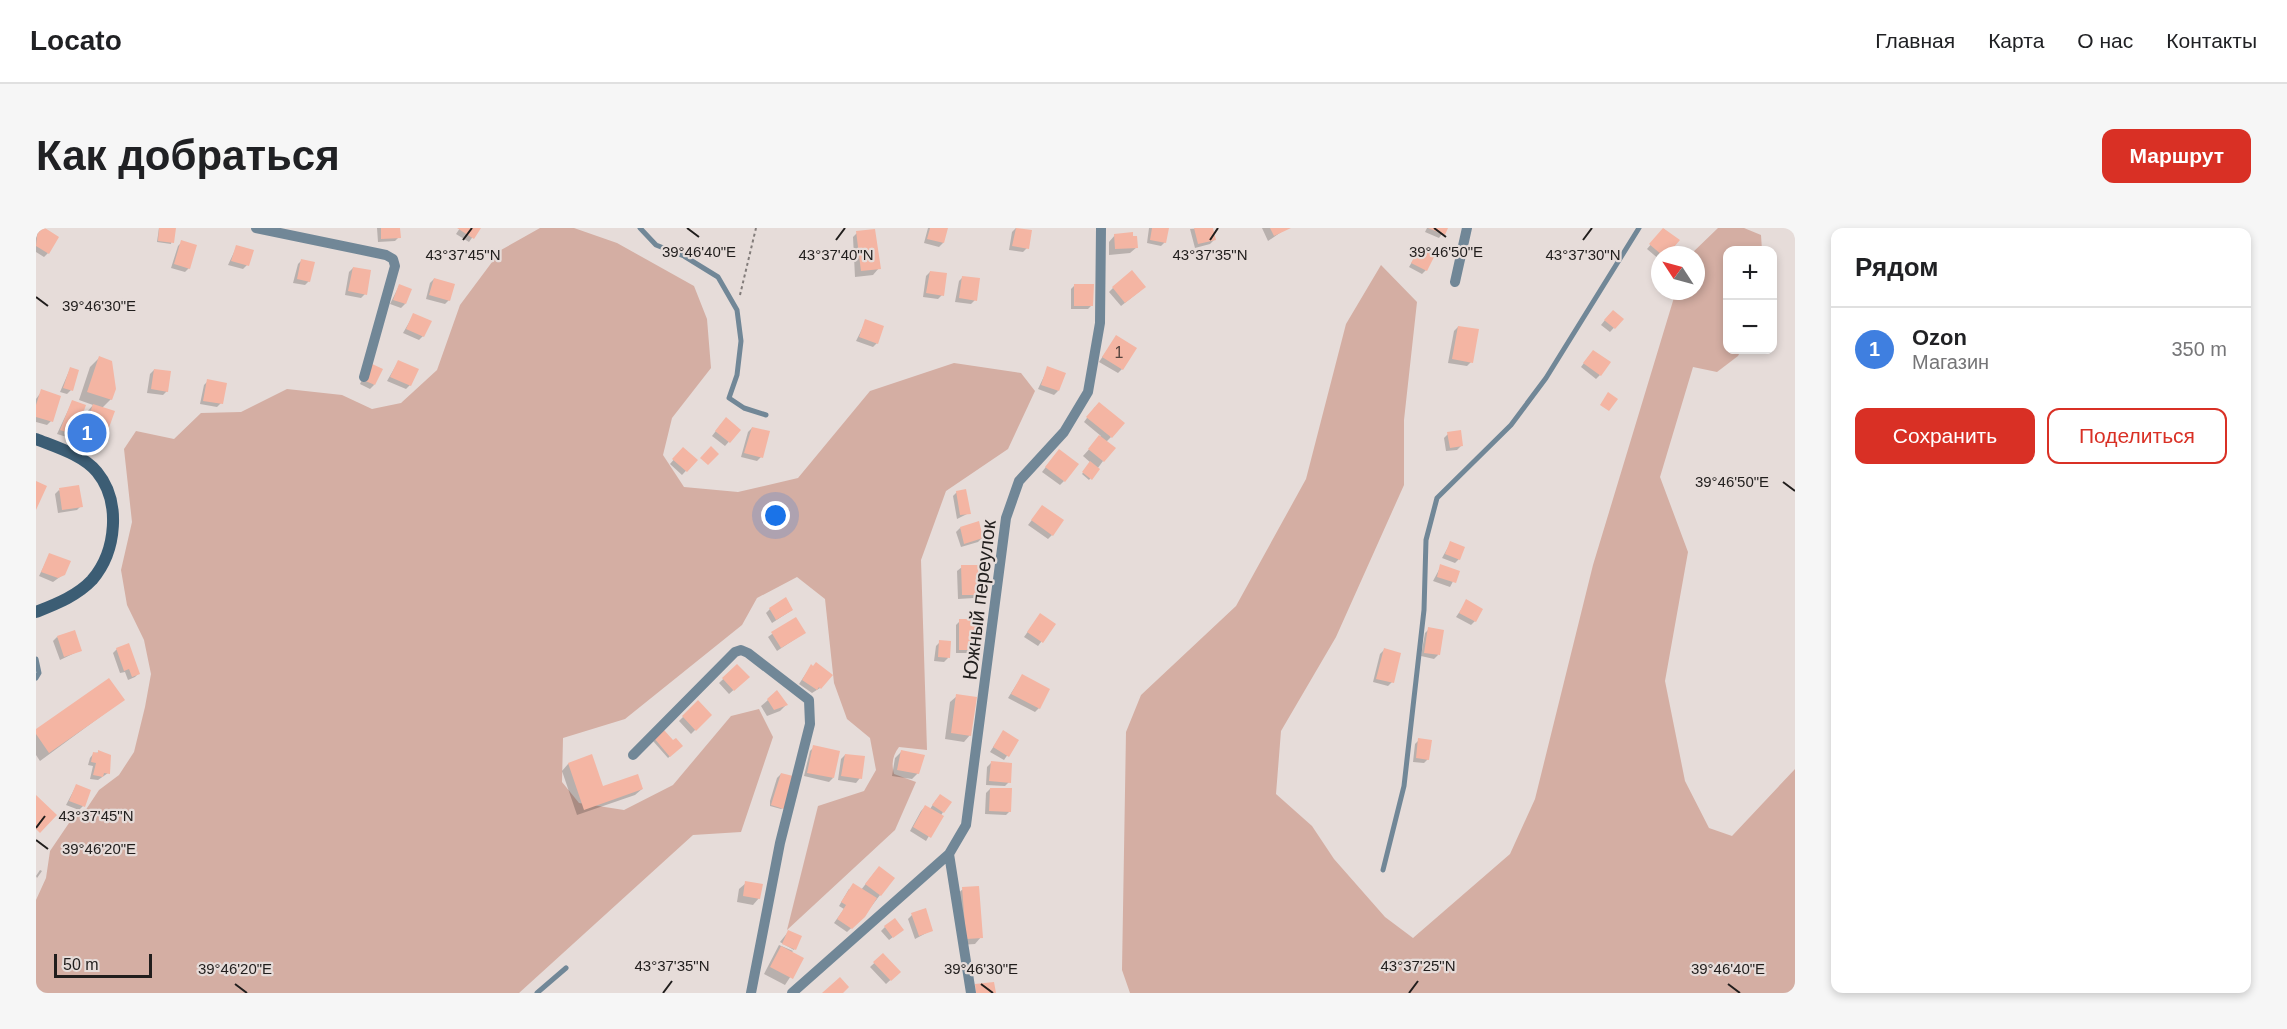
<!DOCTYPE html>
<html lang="ru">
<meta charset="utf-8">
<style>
body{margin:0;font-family:Helvetica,sans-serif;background:#f6f6f6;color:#202124}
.controls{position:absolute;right:18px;top:18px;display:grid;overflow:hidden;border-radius:12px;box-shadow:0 3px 9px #0003}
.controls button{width:54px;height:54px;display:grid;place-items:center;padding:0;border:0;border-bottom:2px solid #e0e0e0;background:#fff;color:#202124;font:30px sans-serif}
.compass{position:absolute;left:1615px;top:18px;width:54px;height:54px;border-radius:50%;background:#fff;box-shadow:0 3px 9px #0003;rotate:306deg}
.scale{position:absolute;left:18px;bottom:15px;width:98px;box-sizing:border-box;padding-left:6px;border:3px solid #211e1d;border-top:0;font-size:16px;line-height:21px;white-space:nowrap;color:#211e1d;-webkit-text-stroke:4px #e6dcd9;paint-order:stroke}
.you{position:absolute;left:740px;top:288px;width:21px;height:21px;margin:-15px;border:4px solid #fff;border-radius:50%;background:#1a73e8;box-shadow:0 0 0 9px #1a73e833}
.badge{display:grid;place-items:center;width:39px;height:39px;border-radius:50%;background:#d93025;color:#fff;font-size:20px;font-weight:700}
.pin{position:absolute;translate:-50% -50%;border:3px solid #fff;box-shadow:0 2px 6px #0006}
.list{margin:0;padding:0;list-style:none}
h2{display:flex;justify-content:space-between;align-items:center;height:78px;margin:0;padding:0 24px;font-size:26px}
h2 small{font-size:20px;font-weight:400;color:#757577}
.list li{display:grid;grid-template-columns:39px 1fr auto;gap:18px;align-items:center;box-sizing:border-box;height:84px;padding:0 24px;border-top:2px solid #e0e0e0}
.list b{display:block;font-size:22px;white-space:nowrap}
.list p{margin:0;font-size:20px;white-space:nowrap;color:#757577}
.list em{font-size:20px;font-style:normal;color:#757577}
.actions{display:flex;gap:12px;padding:18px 24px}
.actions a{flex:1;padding:14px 0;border:2px solid #d93025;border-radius:12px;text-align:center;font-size:21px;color:#d93025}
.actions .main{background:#d93025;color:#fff}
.map{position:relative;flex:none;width:1759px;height:765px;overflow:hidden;border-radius:12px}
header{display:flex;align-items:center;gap:36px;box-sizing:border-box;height:84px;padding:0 30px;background:#fff;border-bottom:2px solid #e0e0e0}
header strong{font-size:28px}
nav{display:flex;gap:33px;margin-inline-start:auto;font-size:21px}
.intro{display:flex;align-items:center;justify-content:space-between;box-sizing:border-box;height:144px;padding:0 36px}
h1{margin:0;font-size:42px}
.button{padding:15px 27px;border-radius:12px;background:#d93025;color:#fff;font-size:21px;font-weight:700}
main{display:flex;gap:36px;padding:0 36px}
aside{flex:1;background:#fff;border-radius:12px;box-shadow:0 3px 9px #0003}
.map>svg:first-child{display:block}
.green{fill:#d4aea3}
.shadow{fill:#0003}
.building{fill:#f4b5a3}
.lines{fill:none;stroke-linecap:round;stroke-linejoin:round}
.path{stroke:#827c7a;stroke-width:2;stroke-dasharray:3 3;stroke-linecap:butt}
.lane{stroke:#718797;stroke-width:5}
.street{stroke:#718797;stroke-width:10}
.secondary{stroke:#3c5d74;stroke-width:12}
.ticks{fill:none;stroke:#211e1d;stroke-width:2}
.labels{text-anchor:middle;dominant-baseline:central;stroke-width:4.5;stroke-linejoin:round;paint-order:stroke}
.number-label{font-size:16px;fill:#56443e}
.street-label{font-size:20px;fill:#211e1d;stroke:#e6dcd9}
.ticks-label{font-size:15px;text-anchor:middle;fill:#211e1d;stroke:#e6dcd9;stroke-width:4.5;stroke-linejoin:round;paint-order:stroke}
</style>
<header>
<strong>Locato</strong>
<nav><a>Главная</a><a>Карта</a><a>О нас</a><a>Контакты</a></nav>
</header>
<div class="intro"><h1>Как добраться</h1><a class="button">Маршрут</a></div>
<main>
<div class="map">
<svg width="1759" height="765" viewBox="0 0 1759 765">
<rect width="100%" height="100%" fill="#e6dcd9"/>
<!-- green -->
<path class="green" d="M504,0H538L581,15L658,58L671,91L675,140L636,190L627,227L648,259L702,264L762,250L834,163L918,135L985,145L999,163L972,221L910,263L885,332L891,522L863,519C857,527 855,535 858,546L880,554L859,602L751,702L782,578L828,563L840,542L834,510L811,491L798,455L789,371L761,349L721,370L706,397L589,491L527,510L526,554L543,575L588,582L637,557L695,488L723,481L737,509L705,604L657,607L483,765H0V672L10,650L14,623L33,595L49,583L63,562L83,547L98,524L109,479L115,446L108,412L91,377L85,342L96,294L88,221L100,203L138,211L165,185L205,184L251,161L306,167L336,181L365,175L401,142L424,77L465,22Z
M1682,0H1708L1725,7L1726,22H1692V122H1705L1702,128L1681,144L1657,139L1624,249L1652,324L1629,453L1649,553L1673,600L1696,608L1759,541V765H1094L1086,742L1090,504L1105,467L1200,378L1270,251L1310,96L1345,37L1381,74L1368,192V257L1300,409L1245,503L1240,566L1276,598L1298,631L1349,689L1377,710L1474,626L1499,571L1557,337L1640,63H1660V27H1654Z"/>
<!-- shadow -->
<path class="shadow" d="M3,0H6L12,25L8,29L0,24V3Z
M123,0H138L135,16L121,14Z
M341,0H363V9L359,13L342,14Z
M424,0H443L433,14L420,6Z
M892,0H910L907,15L903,19L888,15Z
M980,0L991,20L987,24L973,22L976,4Z
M1113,0H1131L1129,14L1125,18L1111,15Z
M1175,0L1178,12L1174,16L1159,20L1154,1Z
M1226,0H1251L1232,13Z
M1391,0H1410L1403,10L1389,4Z
M1628,1L1641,12L1629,27H1624V32L1611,21Z
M821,5L843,40L837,47L819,49L817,9Z
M1079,7L1101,19L1094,25L1073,27V14Z
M146,14L153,40L149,44L135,40L142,18Z
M201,18L211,37L207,41L192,37Z
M1384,21L1390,42L1386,46L1373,39Z
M266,32L273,53L269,57L257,55L262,36Z
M317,40L329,66L325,70L309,67L313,44Z
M894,44L906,67L902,71L887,69L890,48Z
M927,49L939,72L935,76L919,74L923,53Z
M398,51L413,72L409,76L390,71L394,55Z
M1039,57L1056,77L1052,81H1035V61Z
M363,58L369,76L365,80L354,76Z
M1077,60L1104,63L1085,78L1073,64Z
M378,86L387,108L383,112L367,105Z
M1573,87L1586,91L1574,104L1565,97Z
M830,93L841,115L837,119L820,113Z
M1422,99L1435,134L1431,138L1412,135L1418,103Z
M1080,109L1086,141L1082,145L1063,134Z
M1553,128L1564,147L1560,151L1545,139Z
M63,130L75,171L66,180V215L60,221L40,215L51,184L57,177L43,172L54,139Z
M362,134L374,157L370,161L351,153Z
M1012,140L1022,163L1018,167L1002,161Z
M34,141L35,162L31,166L24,164Z
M331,141L338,157L334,161L324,156Z
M118,142L131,163L127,167L111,165L114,146Z
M172,153L185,175L181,179L164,176L168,157Z
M6,163L15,193L11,197L0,194V171Z
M36,174L38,206L34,210L21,206Z
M1059,179L1075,209L1070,214L1067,233L1053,252L1046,246L1055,235L1047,228L1065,208L1048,194Z
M686,195L703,202L689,218L676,208Z
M716,200L725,229L721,233L705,229L712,204Z
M1412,206L1425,218L1421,222L1410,223L1408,210Z
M647,221L660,232L646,247L634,236Z
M1019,227L1028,253L1024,257L1006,244Z
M23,262L45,278L41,282L22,285L19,266Z
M921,264L933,285L921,291L917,268Z
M1006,279L1016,307L1012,311L992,297Z
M924,300L946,310L942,314L925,319L920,304Z
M1415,314L1423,331L1419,335L1406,330Z
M14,326L28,346L17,354L3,348Z
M1405,338L1422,344L1414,359L1397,353Z
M926,339L942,366L938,370L922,371L921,343Z
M1431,373L1439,393L1435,397L1420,389Z
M734,381L756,382L736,395L730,385Z
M1001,391L1018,397L1002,418L988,409Z
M924,393L941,421L937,425H920V397Z
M1393,401L1402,427L1398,431L1385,428L1389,405Z
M768,405L741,423L732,409L736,406Z
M21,409L45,422L24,432L17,413Z
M904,414L912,430L908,434L898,433L900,418Z
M81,421L103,445L99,449L92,452L89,444L84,445L77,425Z
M1348,422L1356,454L1352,458L1337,454L1344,426Z
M701,438L712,449L693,466L683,455Z
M775,438L784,460L776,465L763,456Z
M986,448L1003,480L999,484L972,470Z
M921,468L934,507L928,514L909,511L914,474Z
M87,472L4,533L0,527V503Z
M732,472L750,477L744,483L731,488L725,478Z
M662,474L674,487L655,506L643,493Z
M628,504L637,515L645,518L632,530L617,513Z
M967,504L981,513L968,532L954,524Z
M1383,512L1392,531L1388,535L1377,534L1379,516Z
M778,519L797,550L793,554L768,548L774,523Z
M66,524L72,545L62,552L54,551L57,538L52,537L54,530L58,525Z
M865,524L882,545L876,551L856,548L859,530Z
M809,527L824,550L820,555L802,552L805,531Z
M555,528L566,560L606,561L599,567L541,587L526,543L532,536Z
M955,535L973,554L969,558L950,557L951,539Z
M745,546L747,580L745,581L734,578V573L741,550Z
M40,558L47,578L43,582L30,577Z
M954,561L974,583L970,587L949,586L950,565Z
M900,572L907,584L890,613L874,603L885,583L889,579L894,581Z
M4,642L6,643L1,650L0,648Z
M839,644L857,650L828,688L811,704L798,695L808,681L803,678L813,661L825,662Z
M710,655L723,670L717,677L701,674L703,661Z
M927,661L945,709L939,716L924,717L920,667Z
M876,687L896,702L879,711L872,691Z
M849,699L862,705L853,712L845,703Z
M752,704L764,709L758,722L744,714Z
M743,717L757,723L755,725L766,731L749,757L728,746Z
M847,727L863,744L850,756L834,739Z"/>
<!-- building -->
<path class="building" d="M2,0H9L23,9L13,26L0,18Z
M123,0H140L138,15L122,13Z
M345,0H364L365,10L345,11Z
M421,0H445L438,11Z
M894,0H912L908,15L891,11Z
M980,0L996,2L993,21L976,18Z
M1116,0H1133L1130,15L1114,12Z
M1158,0H1177L1180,12L1162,16Z
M1234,0H1255L1238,8Z
M1392,0H1412L1409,7Z
M1627,0L1644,12L1631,27H1626L1613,16Z
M839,1L845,41L825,43L820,3Z
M1097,4V8H1101L1102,20L1079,21L1078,6Z
M145,12L161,17L154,41L138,36Z
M200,17L218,22L213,38L195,33Z
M1384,19L1399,27L1391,43L1375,35Z
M265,31L279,34L274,54L261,51Z
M317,39L335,42L331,67L312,63Z
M1096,42L1110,59L1089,75L1076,59Z
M894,43L911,45L908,68L890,65Z
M926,48L944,50L941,73L923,70Z
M398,50L419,56L414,73L393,67Z
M363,56L376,61L370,76L357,72Z
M1038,56H1058L1057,78H1038Z
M1577,82L1588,91L1579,101L1568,92Z
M377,85L396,93L388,109L370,101Z
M829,91L848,98L842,116L823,109Z
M1422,98L1443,101L1437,135L1416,131Z
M1080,107L1101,120L1087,142L1066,129Z
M1557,122L1575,134L1565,148L1547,135Z
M63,128L76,133L80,161L76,172L51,164Z
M362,132L383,141L375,158L354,149Z
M334,135L347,141L339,157L327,152Z
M1011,138L1030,145L1023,163L1005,157Z
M34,139L43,142L37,163L27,160Z
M118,141L135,143L132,164L115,161Z
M171,151L191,155L187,176L167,173Z
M5,161L25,168L17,194L0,189V177Z
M1572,164L1582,171L1573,183L1564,177Z
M36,172L50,177L39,207L24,202Z
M1063,174L1089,195L1076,210L1050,189Z
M57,176L79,183L67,216L46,208Z
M690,189L705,202L694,215L679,203Z
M716,199L734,203L727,230L708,225Z
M1425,202L1427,218L1414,220L1411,204Z
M1063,207L1080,220L1068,234L1052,221Z
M675,218L683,226L672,237L664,230Z
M647,219L662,232L651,244L636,231Z
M1023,221L1043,236L1029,254L1009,239Z
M1054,233L1064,241L1056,252L1046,244Z
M0,253L11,258L0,282Z
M43,257L47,279L26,282L23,260Z
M930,261L935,286L924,287L920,263Z
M1006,277L1028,292L1017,308L995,292Z
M943,293L947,310L928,316L924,299Z
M1414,313L1429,319L1424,332L1409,326Z
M13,325L35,333L29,347L22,350L5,344Z
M1404,336L1424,343L1420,355L1401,349Z
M925,337H942L943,367H926Z
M750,369L757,382L740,392L733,380Z
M1430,371L1447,381L1440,394L1423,385Z
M1004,385L1020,396L1007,415L991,404Z
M760,389L770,405L745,420L735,404Z
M923,391H942V422H923Z
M1392,399L1408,402L1404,427L1388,425Z
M39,402L46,423L28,429L21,408Z
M903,412L915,413L914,430L902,429Z
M93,415L104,446L96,449L93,441L88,443L80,420Z
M1348,420L1365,425L1358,455L1340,451Z
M780,434L797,447L785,461L783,459L781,462L766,452L775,436L777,438Z
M701,436L714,449L698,463L686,450Z
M986,446L1014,461L1004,481L975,466Z
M73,450L89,472L13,525L0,506V501Z
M741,462L752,477L738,482L731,471Z
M920,466L941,469L935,508L915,505Z
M662,472L676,487L660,503L646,488Z
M628,502L637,512L640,510L647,518L634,529L618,510Z
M967,502L983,512L973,529L957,519Z
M1382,510L1396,512L1393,532L1380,530Z
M777,517L804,523L798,550L771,545Z
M62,522L75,527L74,546L68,545L67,549L57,547L60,535L55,534L57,524L62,525Z
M865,522L889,527L883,546L861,542Z
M556,526L567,558L602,546L607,561L548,582L532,535Z
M809,526L829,528L826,551L805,548Z
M955,533L976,535L975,555L953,553Z
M745,545L757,548L748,581L735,577Z
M40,556L55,562L49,579L33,573Z
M954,560H976L975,584L953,583Z
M904,566L916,574L908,585L896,577Z
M0,567L21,587L4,605L0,601Z
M889,577L908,588L895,610L877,599Z
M843,638L859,650L845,668L829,656Z
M709,653L727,656L724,671L707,668Z
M817,655L841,670L829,689L816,701L801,691L810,677L805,674Z
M943,658L947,710L930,711L926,659Z
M890,680L897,703L883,708L875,685Z
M859,690L868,702L857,710L848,698Z
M752,702L766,708L760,722L746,716Z
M745,718L768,730L757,751L734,739Z
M847,725L865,744L855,753L837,734Z
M804,749L813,759L807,765H786Z
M958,754L960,765H940L939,756Z"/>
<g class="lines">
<!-- path -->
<path class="path" d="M704,67L720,0"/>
<!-- lane -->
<path class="lane" d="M604,0L620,17L648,28L682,49L701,82L705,113L701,147L693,170L708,180L730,187
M0,431L3,445L0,450
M1347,642L1368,558L1388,382L1390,312L1401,270L1475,197L1510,150L1603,0
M501,765L530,740"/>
<!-- street -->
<path class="street" d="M220,0L350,27L357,31L359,38L328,149
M1419,54L1431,0
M597,527L699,424L705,422L712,425L773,472L774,496L744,615L715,765
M913,626L935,765
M756,765L913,626L930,597L970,290L983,253L1028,204L1052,164L1064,95L1065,0"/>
<!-- secondary -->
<path class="secondary" d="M0,211C20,219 47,227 61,244C85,273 81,323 56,352C41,368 20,376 0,384"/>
</g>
<!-- ticks -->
<path class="ticks" d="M651,0L663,9M1398,0L1410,9M427,12L436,0M800,12L809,0M1174,12L1182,0M1547,12L1556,0M0,69L12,78M1747,254L1759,263M0,600L9,588M0,612L12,621M199,756L211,765M945,756L957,765M1692,756L1704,765M627,765L636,753M1373,765L1382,753"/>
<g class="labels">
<!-- number labels -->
<g class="number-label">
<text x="1083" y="124">1</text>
</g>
<!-- street labels -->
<g class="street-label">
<text transform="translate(943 372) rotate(-83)">Южный переулок</text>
</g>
</g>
<g class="ticks-label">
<text x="663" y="29">39°46'40"E</text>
<text x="1410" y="29">39°46'50"E</text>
<text x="427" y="32">43°37'45"N</text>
<text x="800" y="32">43°37'40"N</text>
<text x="1174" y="32">43°37'35"N</text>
<text x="1547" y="32">43°37'30"N</text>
<text x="63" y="83">39°46'30"E</text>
<text x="1696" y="259">39°46'50"E</text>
<text x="60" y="593">43°37'45"N</text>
<text x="63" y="626">39°46'20"E</text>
<text x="636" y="743">43°37'35"N</text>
<text x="1382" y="743">43°37'25"N</text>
<text x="199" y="746">39°46'20"E</text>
<text x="945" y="746">39°46'30"E</text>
<text x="1692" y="746">39°46'40"E</text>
</g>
</svg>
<div class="controls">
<button>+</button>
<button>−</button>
</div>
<svg class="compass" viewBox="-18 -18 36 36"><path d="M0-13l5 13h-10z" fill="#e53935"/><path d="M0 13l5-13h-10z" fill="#757577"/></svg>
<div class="scale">50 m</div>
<div class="you"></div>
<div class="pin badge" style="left:51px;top:205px;background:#3f7fe0">1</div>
</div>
<aside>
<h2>Рядом<small></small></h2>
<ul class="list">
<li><span class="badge" style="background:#3f7fe0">1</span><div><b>Ozon</b><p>Магазин</p></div><em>350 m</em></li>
</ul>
<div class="actions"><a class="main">Сохранить</a><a>Поделиться</a></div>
</aside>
</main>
